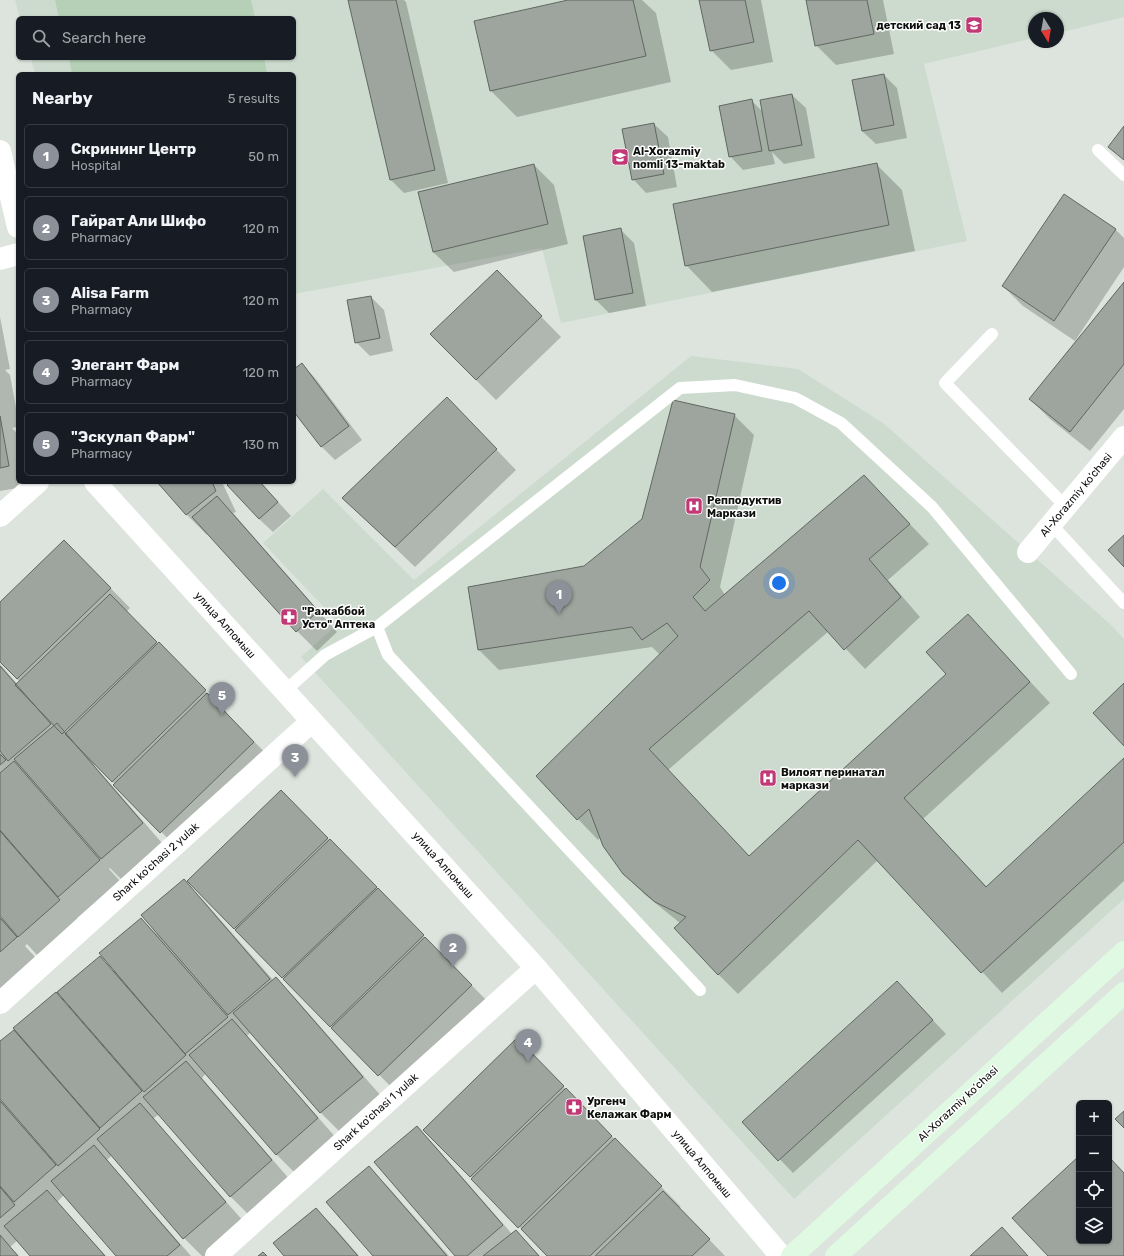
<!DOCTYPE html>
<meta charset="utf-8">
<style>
body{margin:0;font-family:Rubik,sans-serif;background:#20242c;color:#f1f3f6}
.controls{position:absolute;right:12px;bottom:12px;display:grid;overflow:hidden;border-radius:6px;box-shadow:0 1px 3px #0004}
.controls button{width:36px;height:36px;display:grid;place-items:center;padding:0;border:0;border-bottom:1px solid #363941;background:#171b24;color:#f1f3f6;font:20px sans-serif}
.compass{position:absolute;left:1028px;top:12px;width:36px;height:36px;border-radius:50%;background:#171b24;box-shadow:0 1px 3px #0004;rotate:169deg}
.you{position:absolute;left:779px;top:583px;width:14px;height:14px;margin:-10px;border:3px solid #fff;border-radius:50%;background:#1a73e8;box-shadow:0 0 0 6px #1a73e833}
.badge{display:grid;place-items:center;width:26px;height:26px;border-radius:50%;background:#8c9099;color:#fff;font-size:13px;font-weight:700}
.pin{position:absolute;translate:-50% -33px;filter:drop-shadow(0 1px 2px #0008)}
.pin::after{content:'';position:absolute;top:21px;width:14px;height:12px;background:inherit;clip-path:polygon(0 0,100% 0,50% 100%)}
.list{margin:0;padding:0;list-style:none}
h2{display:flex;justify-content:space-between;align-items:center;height:52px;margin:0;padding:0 16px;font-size:17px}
h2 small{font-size:13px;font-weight:400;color:#9ea1a6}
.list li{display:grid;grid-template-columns:26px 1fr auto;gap:12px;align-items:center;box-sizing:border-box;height:64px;margin:0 8px 8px;padding:0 8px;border:1px solid #363941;border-radius:6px}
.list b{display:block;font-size:15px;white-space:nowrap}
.list p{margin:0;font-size:13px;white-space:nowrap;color:#9ea1a6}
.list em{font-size:13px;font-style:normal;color:#9ea1a6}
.icon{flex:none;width:22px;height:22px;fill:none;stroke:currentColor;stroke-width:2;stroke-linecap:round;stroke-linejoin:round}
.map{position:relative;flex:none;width:1124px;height:1256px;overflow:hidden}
.search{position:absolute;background:#171b24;box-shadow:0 1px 3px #0004;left:16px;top:16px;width:280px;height:44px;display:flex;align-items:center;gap:10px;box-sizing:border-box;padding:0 14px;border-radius:6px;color:#9ea1a6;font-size:15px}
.panel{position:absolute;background:#171b24;box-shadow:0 1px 3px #0004;left:16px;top:72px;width:280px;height:412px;border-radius:6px}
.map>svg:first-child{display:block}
.built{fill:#cddbce}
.green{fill:#b5d0b7}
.shadow{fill:#0003}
.building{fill:#9ea59e;stroke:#606760}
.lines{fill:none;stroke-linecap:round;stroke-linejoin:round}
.service{stroke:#fff;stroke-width:12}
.minor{stroke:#fff;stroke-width:22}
.secondary{stroke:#dff9e2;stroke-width:22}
.labels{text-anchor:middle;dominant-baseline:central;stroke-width:3;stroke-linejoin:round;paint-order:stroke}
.poi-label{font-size:11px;font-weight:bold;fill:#0d100d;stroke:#fff;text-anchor:start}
.street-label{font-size:11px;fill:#0d100d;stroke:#fff}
</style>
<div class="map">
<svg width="1124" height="1256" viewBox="0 0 1124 1256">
<rect width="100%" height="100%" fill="#dce4dd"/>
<!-- built -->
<path class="built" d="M15,0H1124V17L1058,33V18H1034V38L924,64L967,241L561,323L542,248L294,294V74H35L31,58H294V18H20Z
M691,356L798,369L883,423L1110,624L1124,639V899L794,1199L301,657L339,623L263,543L323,489L414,580Z"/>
<!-- green -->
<path class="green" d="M55,0H251L255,18H59Z
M69,58H264L267,74H72Z"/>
<!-- shadow -->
<path class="shadow" d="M349,0H404L406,2L448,183L404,193L391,180Z
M572,0H642L656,13L671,82L517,117L491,91Z
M700,0H761L773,62L731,70L711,50Z
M807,0H883L894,54L836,65L816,45Z
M884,75L897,88L907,138L876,144L862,131Z
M792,95L806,108L815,158L784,164L772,152L775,164L743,170L730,156L751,100L763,112Z
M654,124L668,137L677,187L646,193L633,179Z
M876,164L902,190L915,251L712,292L686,265Z
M534,165L554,185L568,244L454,272L433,252Z
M1064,196L1116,230L1124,238V267L1075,341L1023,306L1003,286Z
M620,229L634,243L646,306L609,313L596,300Z
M1124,283V409L1090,451L1050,419L1030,399Z
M517,292L561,337L496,400L476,380Z
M371,297L384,310L393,351L370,356L356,342Z
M0,317L10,369L5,370L10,375L18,419V427L12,428L18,434V482H28V486L0,491Z
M302,364L315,378L362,440L335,460L322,447L294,410V370Z
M447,398L516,470L415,567L364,518Z
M734,415L754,435L720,587L725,595L884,497L929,544L888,580L920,617L865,669L829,631L668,770L750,857L988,636L1050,703L923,819L987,887L1124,760V881L1002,993L878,860L738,994L718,974L680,923L644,894L623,873L601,837L598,840L537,776L660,655L652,647L499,670L479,650L469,588L585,567L642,520Z
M159,482H222L236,512L233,513L337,632L317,651L297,631L208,533L207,535L187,515Z
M231,482H260L291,516L273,532L259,519Z
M84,561L130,608L126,612L158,645L179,664L274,762L181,852L95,764L94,765L162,843L121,879L110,868L109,869L120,881L77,918L80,921L38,956L27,944L25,946L36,958L0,991V664L18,685L20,682L0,662V603Z
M301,811L492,1006L399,1095L189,881Z
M184,881L204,901L274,981L276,979L296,999L382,1097L341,1133L321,1113L251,1032L247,1036L337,1139L296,1174L276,1154L206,1073L202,1078L291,1181L250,1216L230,1196L159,1114L153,1119L245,1223L207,1256H202L184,1238L112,1155L107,1160L191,1256H117L64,1195L57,1202L106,1256H32L18,1240L10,1247L19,1256H0V1043L56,994L69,1007L100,958L113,971L141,919L157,934Z
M910,996L946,1034L793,1173L744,1122Z
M537,1060L681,1207L679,1208L725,1256H548L425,1130Z
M416,1127L436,1147L512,1234L516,1231L540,1256H457Z
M369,1168L389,1188L449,1256H374Z
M316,1209L336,1229L359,1256H285Z"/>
<!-- building -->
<path class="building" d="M348,0H396L435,170L390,180Z
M568,0H633L646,56L490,91L474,21Z
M699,0H745L754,42L710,51Z
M806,0H867L874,34L815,46Z
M884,74L894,125L862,131L852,80Z
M792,94L802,145L769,151L760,100Z
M752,99L762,151L729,157L719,106Z
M654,123L664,174L632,180L622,129Z
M1124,126V160L1108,147Z
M877,163L889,225L685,266L673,204Z
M534,164L548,224L433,252L418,192Z
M1064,194L1116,229L1054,321L1002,286Z
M621,228L633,293L595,300L583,236Z
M497,270L542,316L476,380L430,334Z
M1124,282V364L1070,432L1029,399Z
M371,296L380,338L355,343L347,300Z
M302,363L349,426L321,447L294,412V369Z
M447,397L497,449L395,547L342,498Z
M673,400L735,414L700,567L710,580L693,597L705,611L864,475L910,524L869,559L901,597L844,650L809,611L649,749L749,856L946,674L926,652L968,614L1030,682L904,798L986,887L1124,758V842L981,973L858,840L718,975L674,928L686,917L655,902L623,874L603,846L589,809L577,820L536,776L678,636L667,623L642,640L632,627L478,650L468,587L584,566L642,519Z
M0,416L9,466L0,468Z
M157,482H212L216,491L186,515Z
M230,482H260L278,502L259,519L227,485Z
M217,496L318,611L296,632L192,517Z
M1124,535V567L1108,550Z
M64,540L111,588L17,679L0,662V602Z
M110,594L157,642L62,734L15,685Z
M159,642L206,690L112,782L65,734Z
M0,666L51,724L8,761L0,751Z
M1124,683V746L1093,713Z
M207,693L254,742L160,833L113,785Z
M57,723L143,823L101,859L14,759Z
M0,754L6,760L0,765Z
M14,761L100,860L58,897L0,830V773Z
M281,790L328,838L234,929L187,881Z
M0,831L60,900L18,937L0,916Z
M330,839L377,887L282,978L235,930Z
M184,879L270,979L228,1015L141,915Z
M378,888L424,935L330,1027L283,979Z
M0,918L17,937L0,952Z
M141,918L228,1017L185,1054L99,953Z
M425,937L472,985L378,1076L331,1028Z
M100,956L186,1055L144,1092L57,992Z
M276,977L363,1077L320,1113L233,1013Z
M897,981L933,1020L778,1161L742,1122Z
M56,992L142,1091L100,1128L13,1028Z
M232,1019L318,1118L276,1155L189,1055Z
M14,1030L100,1129L58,1166L0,1099V1041Z
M517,1038L564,1086L470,1177L423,1130Z
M186,1061L272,1160L230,1197L143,1097Z
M566,1088L612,1136L518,1228L471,1179Z
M0,1101L56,1165L14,1202L0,1186Z
M140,1103L226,1202L183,1239L97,1139Z
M1124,1111V1128L1115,1119Z
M417,1126L503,1225L467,1256H455L374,1162Z
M615,1138L662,1186L590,1256H547L521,1229Z
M94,1145L180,1245L167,1256H116L51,1181Z
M1079,1156V1241H1109V1157L1124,1173V1256H1048L1012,1218Z
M369,1166L447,1256H373L326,1202Z
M0,1187L15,1205L0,1218Z
M47,1190L105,1256H30L4,1226Z
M663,1191L710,1239L692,1256H595Z
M316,1208L358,1256H284L273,1243Z
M1002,1227L1028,1256H970Z
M516,1230L539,1256H483Z
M0,1235L18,1256H0Z
M263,1252L267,1256H258Z"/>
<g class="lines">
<!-- service -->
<path class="service" d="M1098,150L1124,175
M992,334L945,383L1066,507
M1051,524L1124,603
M377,627L680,388L735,385L795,398L841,423L932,507L1071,674
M285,691L325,655L377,627L388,655L700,990"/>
<!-- minor -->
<path class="minor" d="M0,151L18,227
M0,259L18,254
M95,482L536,968L781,1256
M0,516L38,482
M1028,552L1124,437
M0,1003L312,721
M216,1256L536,968"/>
<!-- secondary -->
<path class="secondary" d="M792,1256L1124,952
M836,1256L1124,993"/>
</g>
<!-- icons -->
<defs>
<symbol id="school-square" viewBox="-11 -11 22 22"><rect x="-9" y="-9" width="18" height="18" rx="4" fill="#c03875" stroke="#fff"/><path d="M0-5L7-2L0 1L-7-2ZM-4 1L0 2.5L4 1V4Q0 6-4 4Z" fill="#fff"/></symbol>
<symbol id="hospital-square" viewBox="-11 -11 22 22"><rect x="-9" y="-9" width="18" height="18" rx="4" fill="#c03875" stroke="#fff"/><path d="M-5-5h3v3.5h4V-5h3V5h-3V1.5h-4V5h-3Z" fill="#fff"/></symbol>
<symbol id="pharmacy-square" viewBox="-11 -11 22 22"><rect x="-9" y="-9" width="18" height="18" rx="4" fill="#c03875" stroke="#fff"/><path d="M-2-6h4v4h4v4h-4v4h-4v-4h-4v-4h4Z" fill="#fff"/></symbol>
</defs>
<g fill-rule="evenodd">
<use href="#school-square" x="964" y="15" width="20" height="20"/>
<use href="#school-square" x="610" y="147" width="20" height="20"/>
<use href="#hospital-square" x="684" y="496" width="20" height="20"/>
<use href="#pharmacy-square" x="279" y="607" width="20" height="20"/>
<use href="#hospital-square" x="758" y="768" width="20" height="20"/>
<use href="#pharmacy-square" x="564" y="1097" width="20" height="20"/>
</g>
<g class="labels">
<!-- poi labels -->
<g class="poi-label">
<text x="961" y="25" text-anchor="end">детский сад 13</text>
<text x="633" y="151">Аl-Xоrаzmiy<tspan x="633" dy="13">nоmli 13-mаktаb</tspan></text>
<text x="707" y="500">Репподуктив<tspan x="707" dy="13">Маркази</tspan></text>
<text x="302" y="611">"Ражаббой<tspan x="302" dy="13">Усто" Аптека</tspan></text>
<text x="781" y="772">Вилоят перинатал<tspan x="781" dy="13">маркази</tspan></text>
<text x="587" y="1101">Ургенч<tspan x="587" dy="13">Келажак Фарм</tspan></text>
</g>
<!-- street labels -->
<g class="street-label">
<text transform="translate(1076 495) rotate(-50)">Al-Xorazmiy ko’chasi</text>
<text transform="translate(225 625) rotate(48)">улица Алпомыш</text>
<text transform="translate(156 862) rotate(-42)">Shark ko'chasi 2 yulak</text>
<text transform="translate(443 865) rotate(48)">улица Алпомыш</text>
<text transform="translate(958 1104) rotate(-43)">Al-Xorazmiy ko’chasi</text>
<text transform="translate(376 1112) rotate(-42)">Shark ko'chasi 1 yulak</text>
<text transform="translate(702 1164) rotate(50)">улица Алпомыш</text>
</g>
</g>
</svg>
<div class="controls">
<button>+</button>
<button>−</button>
<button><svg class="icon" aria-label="locate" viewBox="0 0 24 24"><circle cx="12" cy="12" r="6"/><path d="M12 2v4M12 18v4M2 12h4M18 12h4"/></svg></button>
<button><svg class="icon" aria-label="layers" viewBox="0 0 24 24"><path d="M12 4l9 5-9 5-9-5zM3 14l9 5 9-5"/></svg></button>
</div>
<svg class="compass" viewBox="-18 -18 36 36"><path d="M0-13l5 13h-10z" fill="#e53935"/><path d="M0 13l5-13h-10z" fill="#9ea1a6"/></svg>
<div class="you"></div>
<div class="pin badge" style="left:559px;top:614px">1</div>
<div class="pin badge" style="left:453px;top:967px">2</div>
<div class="pin badge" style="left:295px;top:777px">3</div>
<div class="pin badge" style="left:528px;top:1062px">4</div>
<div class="pin badge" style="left:222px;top:715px">5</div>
<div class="search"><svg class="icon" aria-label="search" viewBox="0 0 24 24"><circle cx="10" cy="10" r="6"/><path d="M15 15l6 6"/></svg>Search here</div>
<section class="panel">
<h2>Nearby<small>5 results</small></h2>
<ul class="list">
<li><span class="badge">1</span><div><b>Скрининг Центр</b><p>Hospital</p></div><em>50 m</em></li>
<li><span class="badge">2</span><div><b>Гайрат Али Шифо</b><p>Pharmacy</p></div><em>120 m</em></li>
<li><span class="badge">3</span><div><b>Alisa Farm</b><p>Pharmacy</p></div><em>120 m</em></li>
<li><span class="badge">4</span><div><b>Элегант Фарм</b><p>Pharmacy</p></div><em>120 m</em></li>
<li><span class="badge">5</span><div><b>&quot;Эскулап Фарм&quot;</b><p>Pharmacy</p></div><em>130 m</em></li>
</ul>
</section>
</div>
